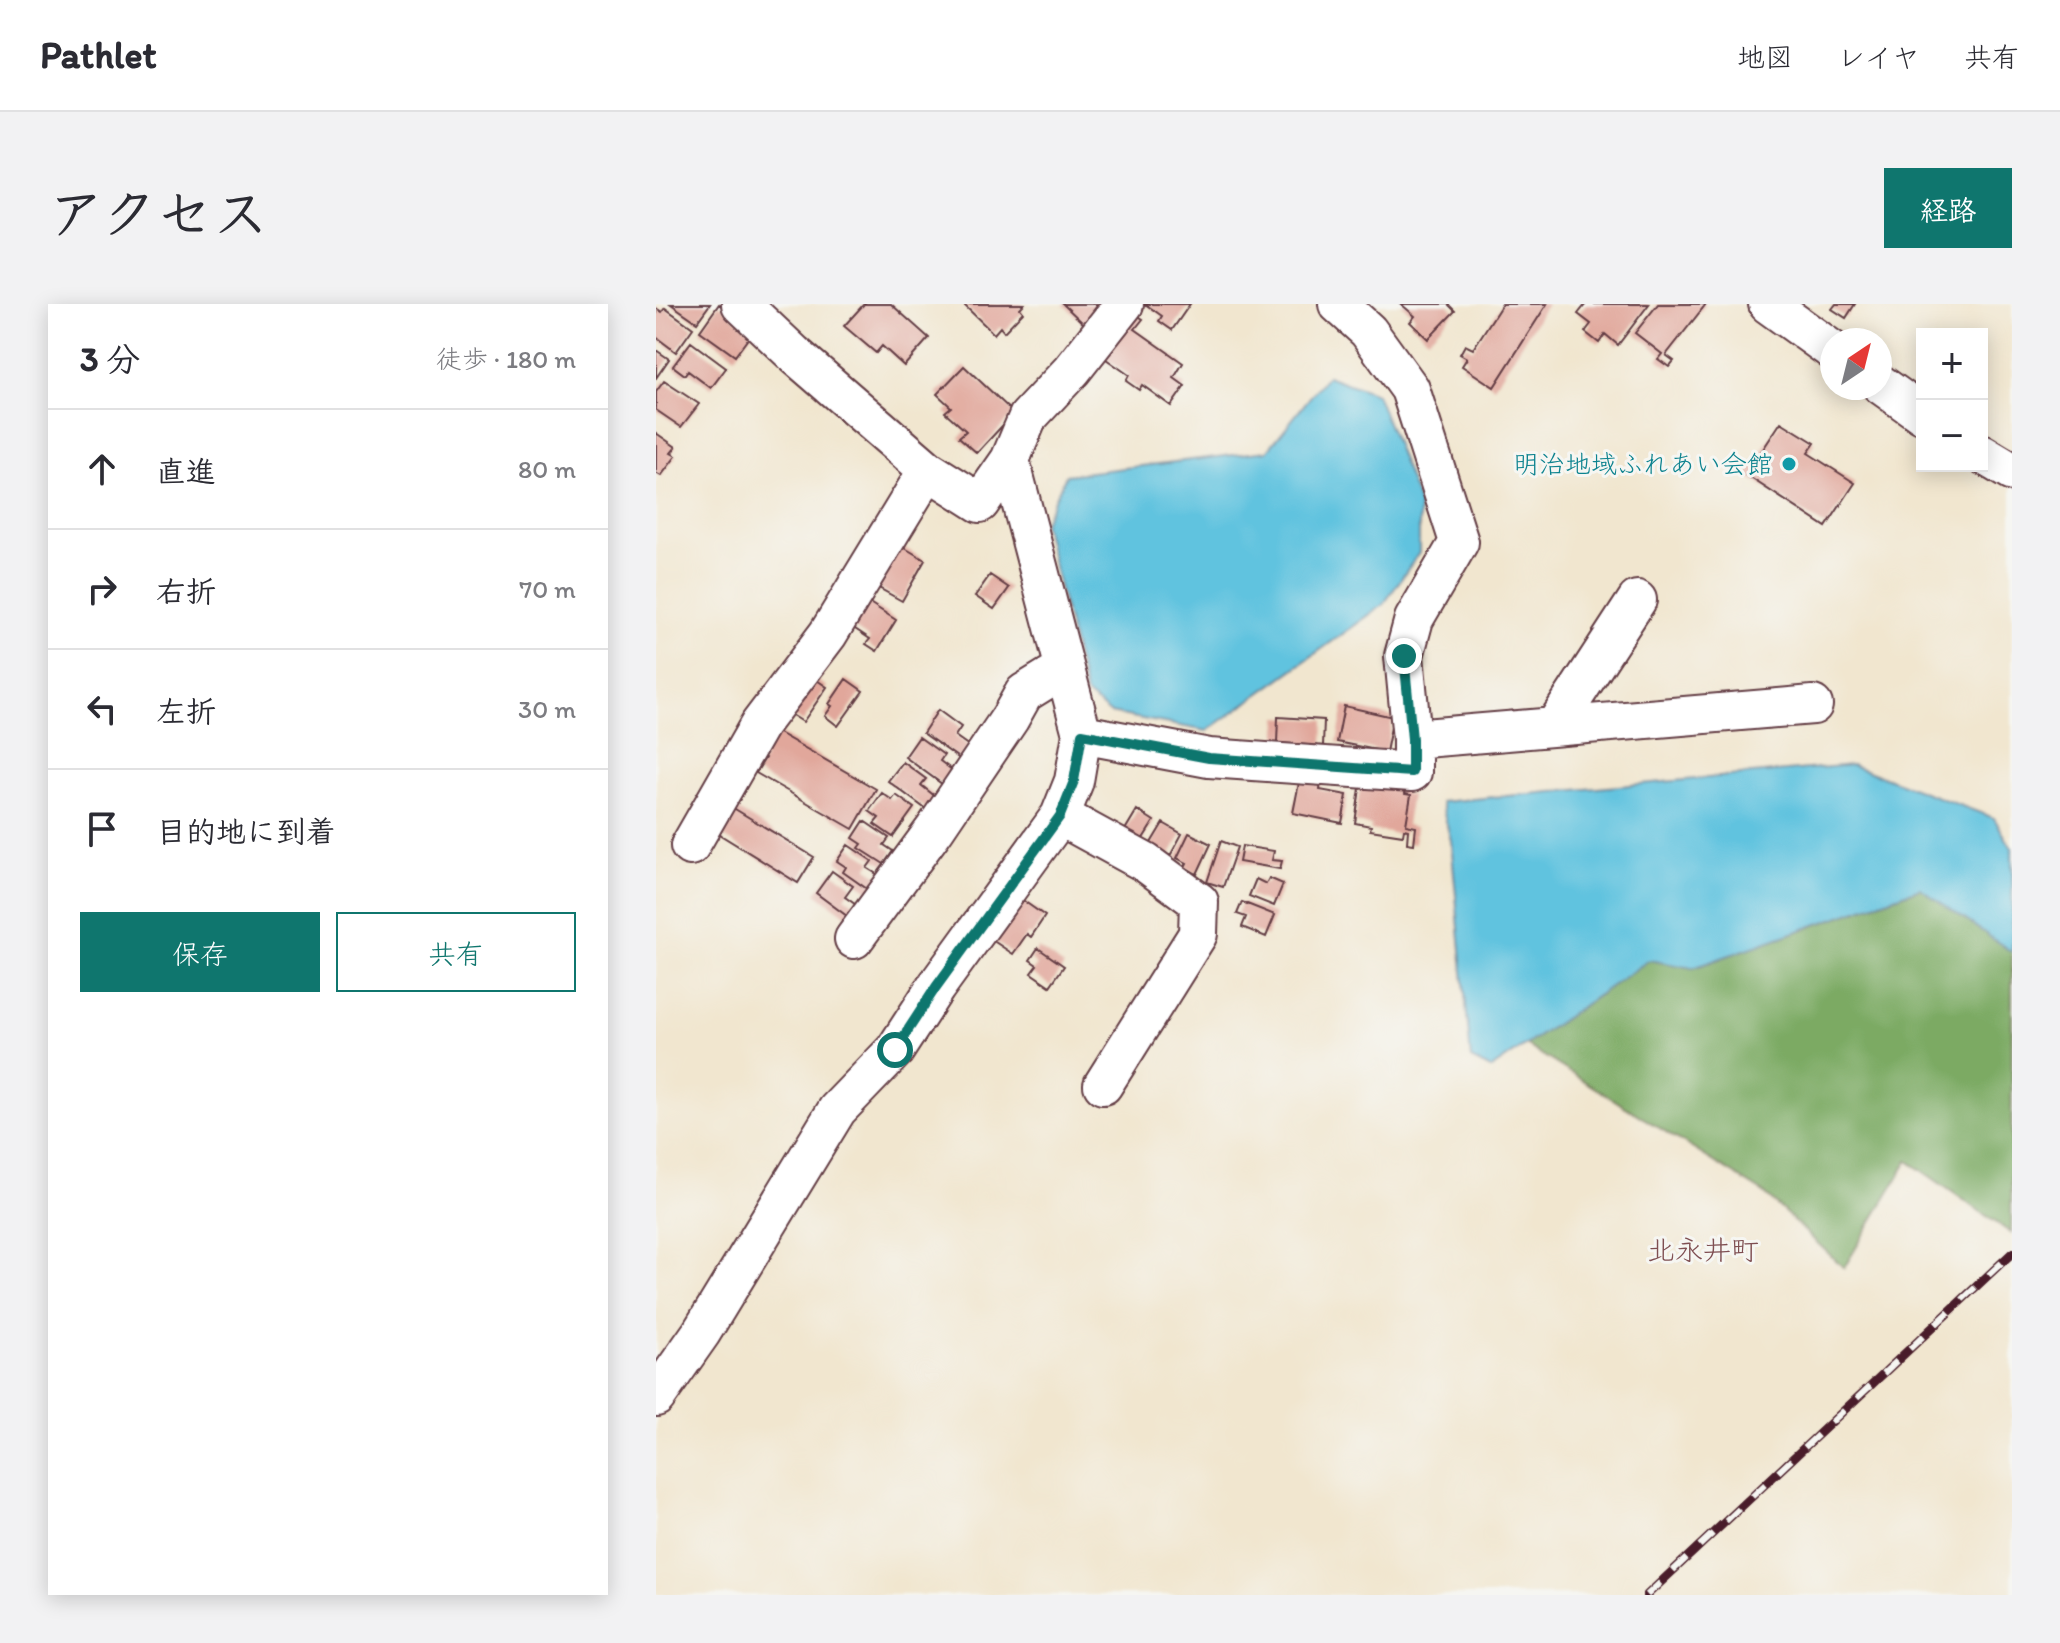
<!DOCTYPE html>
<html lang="ja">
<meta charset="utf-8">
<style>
body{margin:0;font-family:Itim,"Klee One",sans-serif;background:#f2f2f3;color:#2b2b33}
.controls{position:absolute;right:24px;top:24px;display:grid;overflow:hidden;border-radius:0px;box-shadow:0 4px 20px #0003}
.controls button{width:72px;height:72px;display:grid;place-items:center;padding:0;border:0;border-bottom:2px solid #e1e1e2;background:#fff;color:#2b2b33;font:40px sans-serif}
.compass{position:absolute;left:1164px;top:24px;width:72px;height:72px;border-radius:50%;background:#fff;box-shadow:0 4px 20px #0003;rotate:35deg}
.stop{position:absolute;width:24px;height:24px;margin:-18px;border:6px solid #0f766e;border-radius:50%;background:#fff}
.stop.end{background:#0f766e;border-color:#fff;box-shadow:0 2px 8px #0008}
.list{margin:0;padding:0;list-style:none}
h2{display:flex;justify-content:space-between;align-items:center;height:104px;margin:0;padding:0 32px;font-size:34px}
h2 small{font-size:26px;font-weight:400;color:#7c7c81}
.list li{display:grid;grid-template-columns:52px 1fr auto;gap:24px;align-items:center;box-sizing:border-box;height:120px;padding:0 32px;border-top:2px solid #e1e1e2}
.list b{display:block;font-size:30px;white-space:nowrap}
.list em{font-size:26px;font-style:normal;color:#7c7c81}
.actions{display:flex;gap:16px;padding:24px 32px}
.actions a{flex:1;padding:18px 0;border:2px solid #0f766e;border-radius:0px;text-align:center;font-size:28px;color:#0f766e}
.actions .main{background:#0f766e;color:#fff}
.icon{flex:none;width:44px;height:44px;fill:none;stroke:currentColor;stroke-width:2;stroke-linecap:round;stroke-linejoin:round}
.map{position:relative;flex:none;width:1356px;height:1291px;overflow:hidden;border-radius:0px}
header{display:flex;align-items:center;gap:48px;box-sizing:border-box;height:112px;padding:0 40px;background:#fff;border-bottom:2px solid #e1e1e2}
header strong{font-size:38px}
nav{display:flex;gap:44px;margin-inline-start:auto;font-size:28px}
.intro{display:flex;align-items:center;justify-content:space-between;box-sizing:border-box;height:192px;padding:0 48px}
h1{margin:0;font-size:56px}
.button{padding:20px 36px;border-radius:0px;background:#0f766e;color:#fff;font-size:28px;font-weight:700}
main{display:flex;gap:48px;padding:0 48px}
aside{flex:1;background:#fff;border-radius:0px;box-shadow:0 4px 20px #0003}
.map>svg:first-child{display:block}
.forest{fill:#7caa64;stroke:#636448;stroke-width:2}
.water{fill:#61c3df;stroke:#567185;stroke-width:2}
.building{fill:#e1a79b}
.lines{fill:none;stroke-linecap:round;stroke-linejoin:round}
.minor-casing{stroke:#633d44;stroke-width:42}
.minor{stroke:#fff;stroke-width:38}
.rail-casing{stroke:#4a1f2b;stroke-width:9}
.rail{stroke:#f6f6f2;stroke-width:6;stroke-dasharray:18;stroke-linecap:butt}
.route{stroke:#0f766e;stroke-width:10}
.culture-dot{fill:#0f9aa8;stroke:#f6f6f2;stroke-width:3}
.labels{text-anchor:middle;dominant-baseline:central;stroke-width:6;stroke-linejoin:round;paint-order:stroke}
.culture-label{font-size:26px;fill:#0d838f;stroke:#f6f6f2;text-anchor:end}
.neighbourhood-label{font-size:28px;fill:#7f4f52;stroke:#f6f6f2}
</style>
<header>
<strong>Pathlet</strong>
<nav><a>地図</a><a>レイヤ</a><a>共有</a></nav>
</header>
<div class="intro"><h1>アクセス</h1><a class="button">経路</a></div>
<main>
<aside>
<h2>3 分<small>徒歩 · 180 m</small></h2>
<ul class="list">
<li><svg class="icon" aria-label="ahead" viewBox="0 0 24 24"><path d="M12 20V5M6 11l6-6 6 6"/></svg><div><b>直進</b></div><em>80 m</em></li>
<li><svg class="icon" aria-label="right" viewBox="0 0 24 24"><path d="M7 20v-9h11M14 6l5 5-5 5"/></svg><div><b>右折</b></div><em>70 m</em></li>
<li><svg class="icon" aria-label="left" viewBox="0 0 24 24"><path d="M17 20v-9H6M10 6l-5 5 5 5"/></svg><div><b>左折</b></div><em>30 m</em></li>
<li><svg class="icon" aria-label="arrive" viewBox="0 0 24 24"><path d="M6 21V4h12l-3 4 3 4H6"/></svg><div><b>目的地に到着</b></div></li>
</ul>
<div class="actions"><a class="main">保存</a><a>共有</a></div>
</aside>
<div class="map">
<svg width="1356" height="1291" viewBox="0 0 1356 1291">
<rect width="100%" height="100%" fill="#f6f6f2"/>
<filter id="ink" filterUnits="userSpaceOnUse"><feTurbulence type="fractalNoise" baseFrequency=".0125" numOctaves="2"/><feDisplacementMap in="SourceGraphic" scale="16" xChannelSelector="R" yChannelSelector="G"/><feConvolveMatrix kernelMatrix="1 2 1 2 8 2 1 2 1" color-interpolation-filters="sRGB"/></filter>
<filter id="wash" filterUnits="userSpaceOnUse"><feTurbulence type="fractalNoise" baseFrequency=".006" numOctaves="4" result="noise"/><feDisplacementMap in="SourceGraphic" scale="32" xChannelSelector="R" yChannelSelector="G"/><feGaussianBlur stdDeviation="1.8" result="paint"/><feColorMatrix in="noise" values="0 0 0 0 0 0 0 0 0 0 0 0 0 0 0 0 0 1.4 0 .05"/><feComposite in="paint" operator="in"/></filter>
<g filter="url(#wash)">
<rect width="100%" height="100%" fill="#f1e6cf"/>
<!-- forest -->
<path class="forest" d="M1265,584L1356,648L1355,929L1252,857L1188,964L1108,889L870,741L993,656L1037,664Z"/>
<!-- water -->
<path class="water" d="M671,72L720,90L763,200V249L727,301L551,427L454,409L430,390L387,219L410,171L611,147Z
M1196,461L1338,514L1356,544V648L1264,584L1037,664L993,656L835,765L815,755L795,537L785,498Z"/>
<g id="blocks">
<!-- building -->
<path class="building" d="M15,0H54L41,18Z
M63,0L96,29L79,52L44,27Z
M208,0H235L273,34L248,62L226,42L220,49L188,22Z
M307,0H368L364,4L367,8L348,28L344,23L338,30Z
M407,0H451L430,22Z
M477,0H534L516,26L503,17L506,12L489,0L485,6Z
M745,0H792L799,7L772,35L754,18L759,12Z
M846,0H891L838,83L806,62L811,54L804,50L809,41L817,45Z
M930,0H993L962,41L949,30L943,39L929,28L935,20L922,10Z
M1002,0H1050L1010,51L1018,57L1013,63L1002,55L1006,50L979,29Z
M1180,0H1199L1190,14L1176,5Z
M0,4L6,8L9,4L37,24L20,48L0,33Z
M470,4L487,15L479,25L527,59L518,74L529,82L515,102L486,81L483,86L470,77L473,71L440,48Z
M35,38L70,64L55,84L32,67L29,71L17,62Z
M0,46L13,55L0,74Z
M308,62L358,109L321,149L303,133L310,127L289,108L295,103L281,90Z
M8,77L43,100L25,123L0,106V88Z
M1125,118L1159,139L1152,149L1199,179L1170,223L1090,171Z
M0,129L20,143L15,149L20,152L5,172L0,169Z
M237,237L269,256L246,297L214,279Z
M334,271L353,284L338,305L319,292Z
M212,298L240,316L221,347L210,340L214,335L196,323Z
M152,370L171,383L147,418L128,406Z
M190,375L207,387L182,422L169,412L176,402L173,400Z
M688,402L737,413L730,448L681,438Z
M282,406L305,423L299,432L313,442L304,455L267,429Z
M622,413L668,416L667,442L621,439Z
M114,424L220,485L197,525L100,469L109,454L100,448Z
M263,433L288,451L284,457L296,466L286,480L249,453Z
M247,458L270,475L265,481L280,493L271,506L232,477Z
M644,474L665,478L664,486L691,491L686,519L637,509Z
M705,477L750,483L749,490L755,491L750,521L760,523L758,540L751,539L752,526L748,525L747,531L714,526L715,522L699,519Z
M226,489L236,496L240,491L258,504L237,533L218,520L223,514L213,507Z
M74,502L158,553L142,579L58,527Z
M481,506L498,517L483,541L466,531Z
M208,517L233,534L228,541L237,547L228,560L203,544L206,540L197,534Z
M507,519L526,530L514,552L492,544Z
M533,529L555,540L541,570L529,563L531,559L521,554Z
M565,537L581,543L567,583L551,578Z
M192,541L216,557L211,564L224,572L214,587L187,568L190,563L181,557Z
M586,542L618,547L616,556L626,557L624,565L583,558Z
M176,567L197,582L189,593L203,603L195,615L160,589Z
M613,574L627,580L618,602L593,592L600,575L610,580Z
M362,593L389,612L375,633L371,630L357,650L327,630Z
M586,598L619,611L610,633L586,623L590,613L581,610Z
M382,644L408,662L394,682L375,669L381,661L374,656Z"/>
</g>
</g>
<g filter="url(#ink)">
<use href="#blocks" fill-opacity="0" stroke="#633d44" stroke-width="2"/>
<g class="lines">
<defs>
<path id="minor" d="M85,0L138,50L272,166L324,199L354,156L372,113L416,66L468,0
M1112,0L1176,46
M1224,80L1266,110
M1326,150L1356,168
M899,422L981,296
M426,430L553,454L756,468V435L748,352L758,315L803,238L754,85L712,27L682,0
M756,435L1157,401
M404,512L490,559L543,598L542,630L447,781
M34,542L104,420L172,330L272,166
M198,635L279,525L354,414L368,389L407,365
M0,1093L45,1029L181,806L239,746L280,683L404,512L418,477L426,430L354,156"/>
</defs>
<!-- minor casing -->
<use href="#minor" class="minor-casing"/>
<!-- minor -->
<use href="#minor" class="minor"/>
<defs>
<path id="rail" d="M991,1291L1356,949"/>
</defs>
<!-- rail casing -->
<use href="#rail" class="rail-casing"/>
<!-- rail -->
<use href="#rail" class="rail"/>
</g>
</g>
<g class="lines" filter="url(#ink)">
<!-- route -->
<path class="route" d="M239,746L280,683L404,512L418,477L426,430L553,454L756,468V435L748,352"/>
</g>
<!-- markers -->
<circle class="culture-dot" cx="1133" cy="160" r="8"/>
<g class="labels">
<!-- culture labels -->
<g class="culture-label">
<text x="1117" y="160">明治地域ふれあい会館</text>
</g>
<!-- neighbourhood labels -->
<g class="neighbourhood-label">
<text x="1047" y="946">北永井町</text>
</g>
</g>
</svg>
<div class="controls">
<button>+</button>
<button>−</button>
</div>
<svg class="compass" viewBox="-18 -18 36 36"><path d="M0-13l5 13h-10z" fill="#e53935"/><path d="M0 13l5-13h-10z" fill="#7c7c81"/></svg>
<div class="stop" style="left:239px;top:746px"></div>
<div class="stop end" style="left:748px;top:352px"></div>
</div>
</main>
